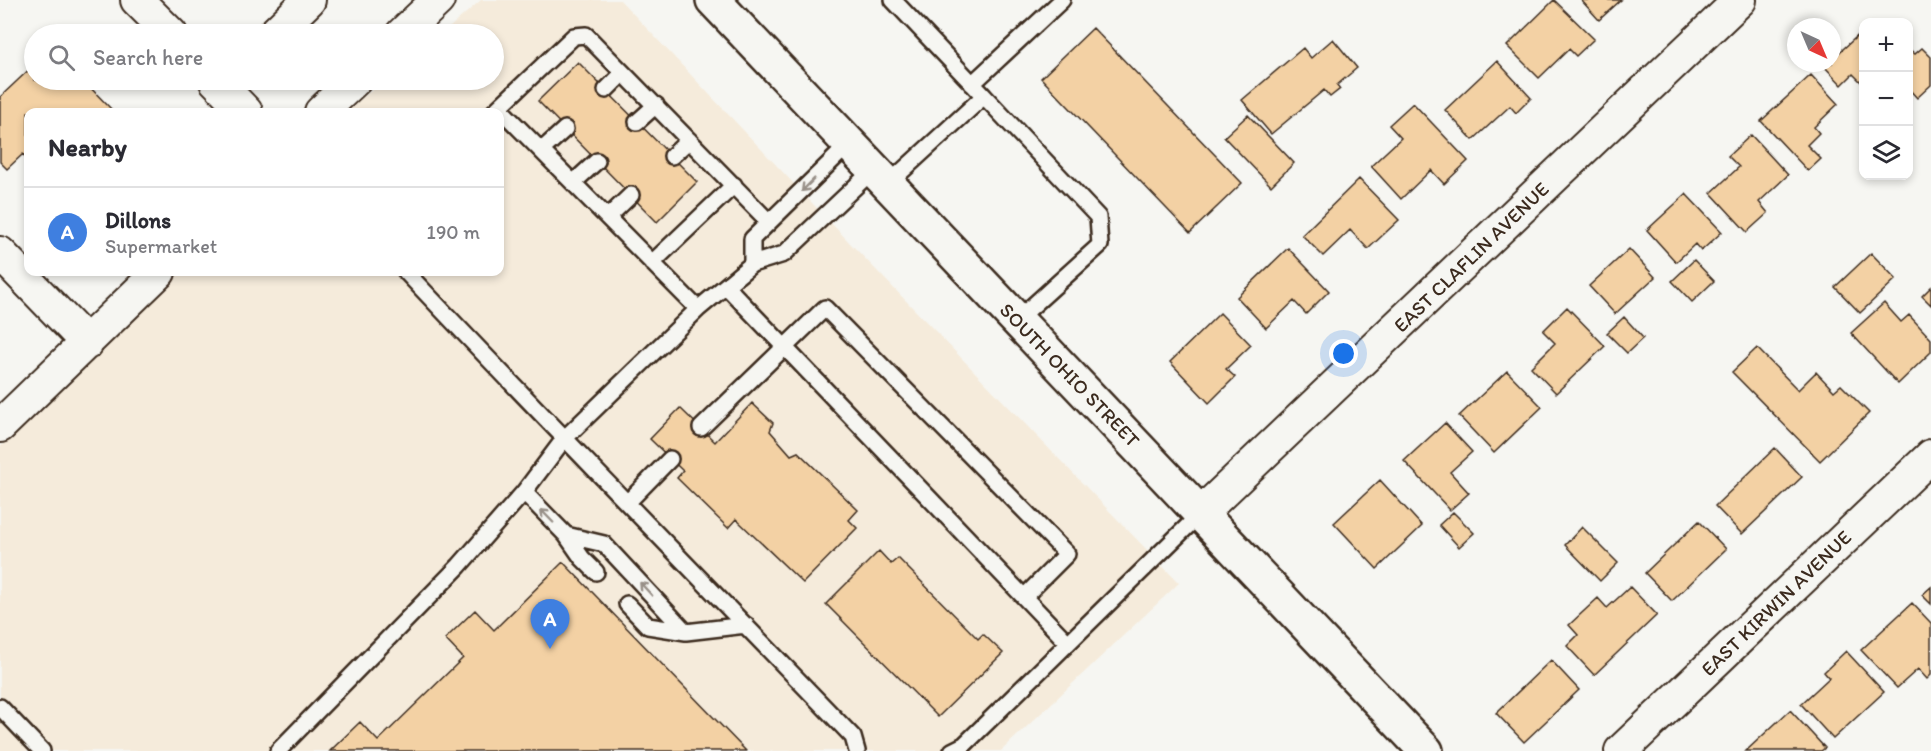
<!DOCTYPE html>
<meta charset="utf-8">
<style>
body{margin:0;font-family:Itim,sans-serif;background:#f7f7f7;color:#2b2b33}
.controls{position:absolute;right:18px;top:18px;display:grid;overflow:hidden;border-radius:12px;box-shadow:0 3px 9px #0003}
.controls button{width:54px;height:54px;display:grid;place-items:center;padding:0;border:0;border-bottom:2px solid #e1e1e2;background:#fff;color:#2b2b33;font:30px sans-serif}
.compass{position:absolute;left:1787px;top:18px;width:54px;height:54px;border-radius:50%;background:#fff;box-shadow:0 3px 9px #0003;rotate:136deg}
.you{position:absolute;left:1344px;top:354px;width:21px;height:21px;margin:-15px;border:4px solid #fff;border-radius:50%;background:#1a73e8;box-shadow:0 0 0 9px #1a73e833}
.badge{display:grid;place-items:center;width:39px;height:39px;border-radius:50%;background:#111827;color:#fff;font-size:20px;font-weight:700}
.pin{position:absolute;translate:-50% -50px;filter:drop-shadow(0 2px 3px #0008)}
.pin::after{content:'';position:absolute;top:32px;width:21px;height:18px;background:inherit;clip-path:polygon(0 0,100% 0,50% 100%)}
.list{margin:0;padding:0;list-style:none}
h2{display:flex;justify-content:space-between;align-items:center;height:78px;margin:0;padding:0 24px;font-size:26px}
h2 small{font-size:20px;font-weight:400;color:#7c7c81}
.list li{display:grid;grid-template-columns:39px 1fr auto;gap:18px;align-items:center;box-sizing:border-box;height:90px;padding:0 24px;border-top:2px solid #e1e1e2}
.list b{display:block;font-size:22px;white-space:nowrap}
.list p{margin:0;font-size:20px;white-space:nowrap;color:#7c7c81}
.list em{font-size:20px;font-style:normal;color:#7c7c81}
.icon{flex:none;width:33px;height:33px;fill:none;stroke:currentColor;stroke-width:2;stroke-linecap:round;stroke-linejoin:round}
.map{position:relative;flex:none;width:1931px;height:751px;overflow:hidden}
.search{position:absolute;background:#fff;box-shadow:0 3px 9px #0003;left:24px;top:24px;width:480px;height:66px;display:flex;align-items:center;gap:15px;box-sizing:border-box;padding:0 21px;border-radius:33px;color:#7c7c81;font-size:22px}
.panel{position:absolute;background:#fff;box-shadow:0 3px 9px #0003;left:24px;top:108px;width:480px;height:168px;border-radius:12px}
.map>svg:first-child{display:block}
.built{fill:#f5ebdb}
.building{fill:#f3d1a4;stroke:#3b2a1e;stroke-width:1.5}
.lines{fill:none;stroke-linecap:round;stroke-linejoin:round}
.service-casing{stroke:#3b2a1e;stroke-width:20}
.minor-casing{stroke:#3b2a1e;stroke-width:36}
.secondary-casing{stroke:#3b2a1e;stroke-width:38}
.service{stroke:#f6f6f2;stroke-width:15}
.minor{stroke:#f6f6f2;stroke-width:32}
.secondary{stroke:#f6f6f2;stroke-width:33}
.oneway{stroke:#989088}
.labels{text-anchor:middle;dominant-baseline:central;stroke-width:6;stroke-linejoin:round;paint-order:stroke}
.street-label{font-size:20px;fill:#3b2a1e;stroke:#f6f6f2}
</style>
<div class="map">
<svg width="1931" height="751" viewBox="0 0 1931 751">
<rect width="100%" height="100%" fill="#f6f6f2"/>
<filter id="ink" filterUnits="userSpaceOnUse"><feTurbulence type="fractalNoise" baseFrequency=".0167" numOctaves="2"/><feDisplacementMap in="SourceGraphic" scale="12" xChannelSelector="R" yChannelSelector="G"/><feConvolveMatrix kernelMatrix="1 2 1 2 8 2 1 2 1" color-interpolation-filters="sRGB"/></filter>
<g filter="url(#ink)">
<!-- built -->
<path class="built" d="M481,0H620L850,243L1179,583L1001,751H0V447L181,272H500V112H345L385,80H494V34H442Z"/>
<!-- building -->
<path class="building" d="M1554,0L1594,39L1576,56L1569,49L1539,78L1507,46Z
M1581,0H1621L1599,20Z
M1093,28L1242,183L1190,233L1041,78Z
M1864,30V85L1853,74L1842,85L1824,66L1828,63H1832V59Z
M1333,39L1357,68L1337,85L1340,89L1330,97L1324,90L1271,134L1242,100L1303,48L1311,58Z
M1908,48L1915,54L1922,48L1931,57V85L1917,98L1908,88Z
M1497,61L1531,98L1516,113L1510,106L1473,140L1445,110Z
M578,62L697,182L657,222L538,101Z
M34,65V80H83L114,112H28V160L23,154L7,169L0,162V97Z
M1811,75L1838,104L1814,127L1819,133L1807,145L1821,159L1808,171L1761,121Z
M1413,103L1468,161L1444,184L1431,170L1401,199L1371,166L1401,138L1389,125Z
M1248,115L1294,163L1271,186L1224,137Z
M1751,135L1788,175L1759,202L1768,213L1747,232L1711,193L1739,167L1728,156Z
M1359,179L1399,220L1368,249L1350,230L1323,256L1302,235Z
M1686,194L1722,232L1701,251L1695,244L1676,262L1647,230Z
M1288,248L1329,291L1306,314L1294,301L1266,328L1237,297Z
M1629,249L1655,277L1615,314L1589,286Z
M1871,253L1896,279L1860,313L1835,287Z
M1694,260L1714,281L1692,302L1672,281Z
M1931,287V305L1922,296Z
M1884,303L1901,322L1909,315L1931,339V352L1898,384L1851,333Z
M1567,307L1605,346L1556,393L1531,367L1555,343L1543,331Z
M1220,313L1251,345L1226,369L1235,377L1209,403L1170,362Z
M1624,317L1643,338L1627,353L1607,333Z
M1757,348L1798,390L1816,372L1834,391L1841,385L1869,413L1820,461L1732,372Z
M1507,371L1542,407L1494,453L1459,416Z
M752,403L773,423L770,431L791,455L798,452L858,510L849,520L857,528L803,583L736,519L728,528L677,478L683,471L650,439L680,408L715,442Z
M1445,423L1472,452L1450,472L1469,493L1450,510L1404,461Z
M1775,448L1802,477L1742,534L1715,506Z
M1380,480L1422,526L1377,569L1334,523Z
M1453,512L1474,533L1459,547L1439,525Z
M1699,521L1726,549L1672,601L1645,573Z
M1582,527L1618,563L1600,581L1565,545Z
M879,551L891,564L898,558L978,639L983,634L1003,653L938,717L826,604Z
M563,562L746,751H330L360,722L378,741L463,658L445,639L475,610L494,630Z
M1630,587L1657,615L1594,675L1567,646L1578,635L1569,625L1598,598L1607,608Z
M1931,587V604L1922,595Z
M1912,603L1931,623V675L1927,679L1918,669L1897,688L1861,650Z
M1846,651L1884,692L1833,739L1801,704L1829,678L1824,672Z
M1551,660L1579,690L1524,742L1496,713Z
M1790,710L1825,748L1821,751H1746Z"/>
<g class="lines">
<defs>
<path id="service" d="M893,0L984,96
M972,84L1062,0
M606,90L623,73
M499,108L698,309
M494,112L574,36L586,35L769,222
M637,122L656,105
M542,150L565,129
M672,156L689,140
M574,182L597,161
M888,184L984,96L1098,217L1100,245L1017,320
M608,217L631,195
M652,263L734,185
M752,264V239L849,144
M406,272C553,428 704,582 853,737L857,751
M726,286L1068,643
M701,428L825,308L1067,554L1025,596
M524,492L566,535L582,558L596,572
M628,502L670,459
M566,535L604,544L686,632
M627,604L648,626L686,632L746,625
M0,707L42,751
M278,751L459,566L524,492L564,439L698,309L752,264L784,254L874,169
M952,751L964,745L1201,513"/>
<path id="minor" d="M137,0L171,34
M274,34L309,0
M402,34L438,0
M215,80L246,112
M321,112L355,80
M0,253L87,343
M0,426L159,272
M1201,513L1740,0
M1621,751L1931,456"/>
<path id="secondary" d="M713,0L1426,751"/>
</defs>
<!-- service casing -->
<use href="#service" class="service-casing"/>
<!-- minor casing -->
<use href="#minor" class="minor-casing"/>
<!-- secondary casing -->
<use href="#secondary" class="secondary-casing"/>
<!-- service -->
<use href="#service" class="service"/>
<!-- minor -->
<use href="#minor" class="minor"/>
<!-- secondary -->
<use href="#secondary" class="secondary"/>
</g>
<!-- one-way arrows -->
<defs><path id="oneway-shaft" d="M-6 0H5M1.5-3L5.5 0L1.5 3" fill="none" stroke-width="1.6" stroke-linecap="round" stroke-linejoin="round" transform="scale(1.5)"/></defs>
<g class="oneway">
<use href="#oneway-shaft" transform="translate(808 185) rotate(135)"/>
<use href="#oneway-shaft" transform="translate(547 516) rotate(-134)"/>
<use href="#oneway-shaft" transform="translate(646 589) rotate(-133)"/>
</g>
</g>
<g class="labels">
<!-- street labels -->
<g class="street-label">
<text transform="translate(1471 257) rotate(-44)">EAST CLAFLIN AVENUE</text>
<text transform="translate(1070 375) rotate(46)">SOUTH OHIO STREET</text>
<text transform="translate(1776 603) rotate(-44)">EAST KIRWIN AVENUE</text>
</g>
</g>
</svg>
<div class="controls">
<button>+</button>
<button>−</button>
<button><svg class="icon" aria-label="layers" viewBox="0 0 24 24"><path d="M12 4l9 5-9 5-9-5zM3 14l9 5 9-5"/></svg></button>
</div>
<svg class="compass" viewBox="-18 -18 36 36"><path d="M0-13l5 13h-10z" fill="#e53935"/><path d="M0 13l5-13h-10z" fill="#7c7c81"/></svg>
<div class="you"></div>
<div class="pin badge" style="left:550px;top:649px;background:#3f7fe0">A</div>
<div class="search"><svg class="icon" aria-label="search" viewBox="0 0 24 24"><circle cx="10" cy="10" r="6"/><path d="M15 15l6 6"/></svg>Search here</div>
<section class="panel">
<h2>Nearby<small></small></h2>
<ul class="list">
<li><span class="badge" style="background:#3f7fe0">A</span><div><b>Dillons</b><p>Supermarket</p></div><em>190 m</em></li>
</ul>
</section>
</div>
